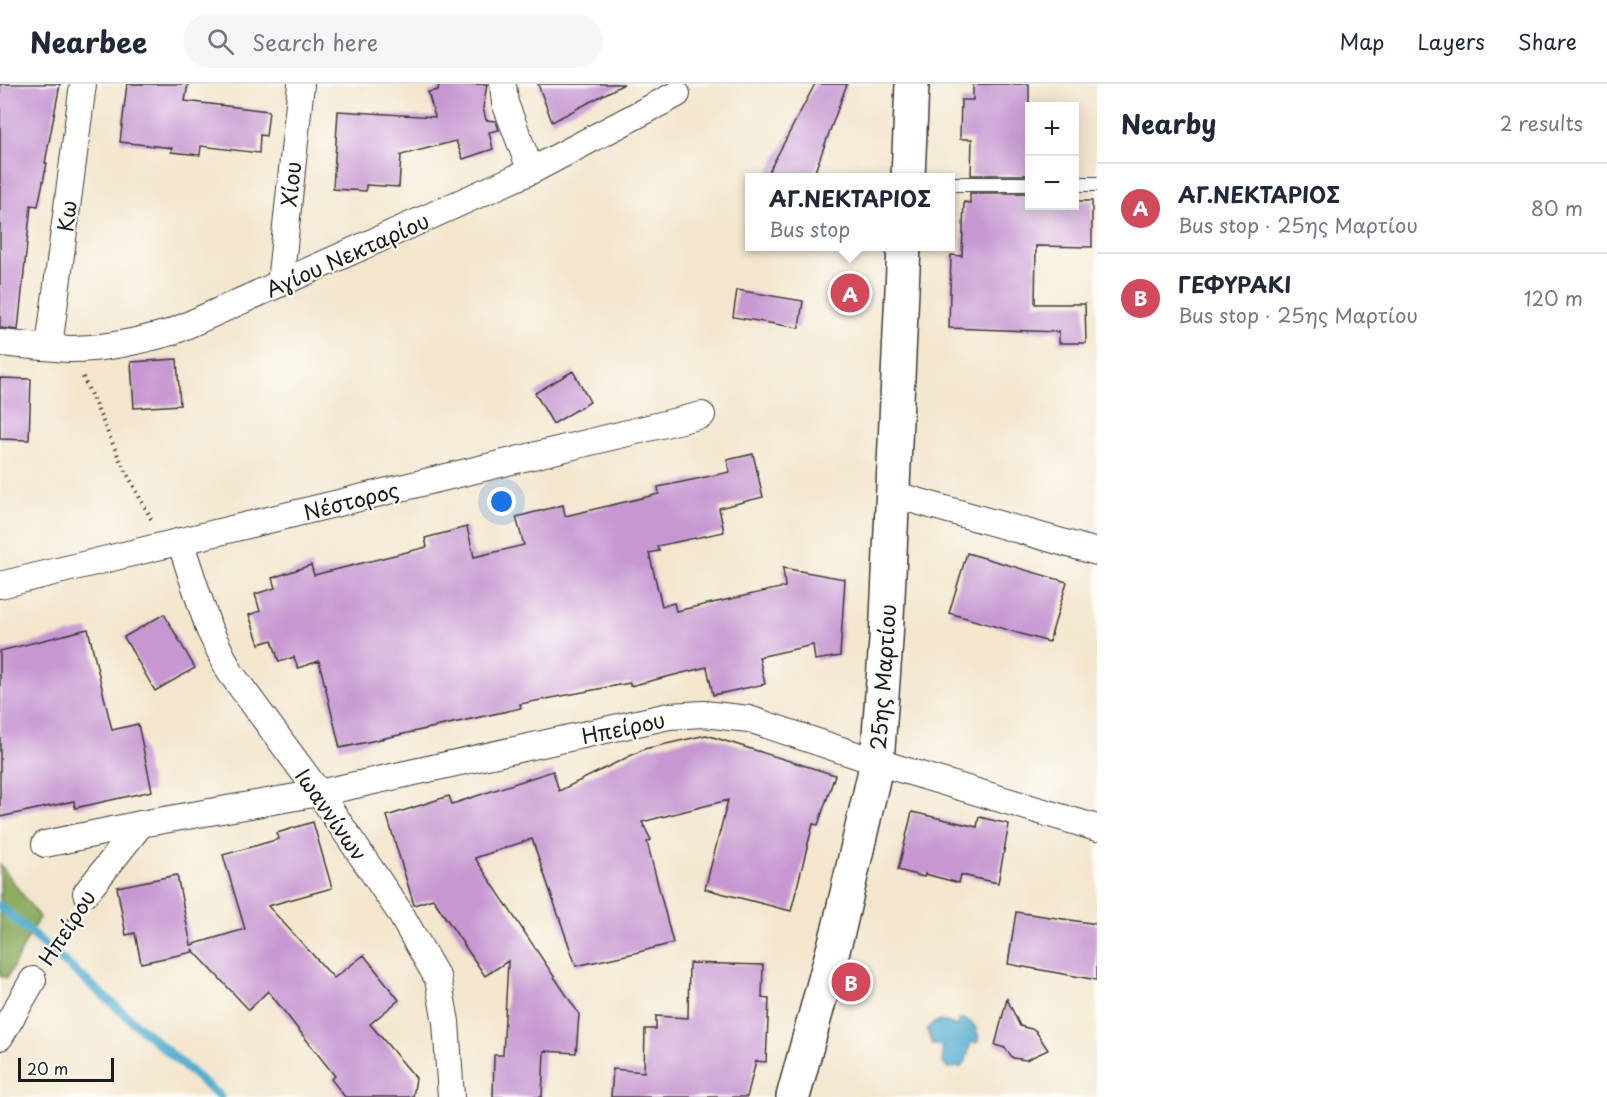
<!DOCTYPE html>
<meta charset="utf-8">
<style>
body{margin:0;font-family:"Playpen Sans",sans-serif;background:#f6f6f7;color:#1f2937}
.controls{position:absolute;right:18px;top:18px;display:grid;overflow:hidden;border-radius:0px;box-shadow:0 3px 15px #0003}
.controls button{width:54px;height:54px;display:grid;place-items:center;padding:0;border:0;border-bottom:2px solid #e0e1e3;background:#fff;color:#1f2937;font:30px sans-serif}
.scale{position:absolute;left:18px;bottom:15px;width:96px;box-sizing:border-box;padding-left:6px;border:3px solid #1c1c1c;border-top:0;font-size:16px;line-height:21px;white-space:nowrap;color:#1c1c1c;-webkit-text-stroke:4px #fdfcf7;paint-order:stroke}
.you{position:absolute;left:502px;top:418px;width:21px;height:21px;margin:-15px;border:4px solid #fff;border-radius:50%;background:#1a73e8;box-shadow:0 0 0 9px #1a73e833}
.badge{display:grid;place-items:center;width:39px;height:39px;border-radius:50%;background:#d1495b;color:#fff;font-size:20px;font-weight:700}
.pin{position:absolute;translate:-50% -50%;border:3px solid #fff;box-shadow:0 2px 6px #0006}
.popup{position:absolute;left:745px;top:89px;width:210px;height:78px;box-sizing:border-box;display:grid;place-content:center;border-radius:0px;background:#fff;filter:drop-shadow(0 2px 4px #0005);font-size:20px;white-space:nowrap;color:#747a83}
.popup b{font-size:22px;color:#1f2937}
.popup::after{content:'';position:absolute;left:50%;top:100%;margin-left:-12px;border:12px solid transparent;border-top-color:#fff}
.list{margin:0;padding:0;list-style:none}
h2{display:flex;justify-content:space-between;align-items:center;height:78px;margin:0;padding:0 24px;font-size:26px}
h2 small{font-size:20px;font-weight:400;color:#747a83}
.list li{display:grid;grid-template-columns:39px 1fr auto;gap:18px;align-items:center;box-sizing:border-box;height:90px;padding:0 24px;border-top:2px solid #e0e1e3}
.list b{display:block;font-size:22px;white-space:nowrap}
.list p{margin:0;font-size:20px;white-space:nowrap;color:#747a83}
.list em{font-size:20px;font-style:normal;color:#747a83}
.icon{flex:none;width:33px;height:33px;fill:none;stroke:currentColor;stroke-width:2;stroke-linecap:round;stroke-linejoin:round}
.map{position:relative;flex:none;width:1097px;height:1013px;overflow:hidden}
header{display:flex;align-items:center;gap:36px;box-sizing:border-box;height:84px;padding:0 30px;background:#fff;border-bottom:2px solid #e0e1e3}
header strong{font-size:28px}
nav{display:flex;gap:33px;margin-inline-start:auto;font-size:21px}
.search{width:420px;height:54px;background:#f6f6f7;display:flex;align-items:center;gap:15px;box-sizing:border-box;padding:0 21px;border-radius:33px;color:#747a83;font-size:22px}
main{display:flex}
aside{flex:1;background:#fff}
.map>svg:first-child{display:block}
.forest{fill:#8cac60;stroke:#54643e;stroke-width:1.5}
.water{fill:#52aed0;stroke:#376576;stroke-width:1.5}
.lines{fill:none;stroke-linecap:round;stroke-linejoin:round}
.stream{stroke:#52aed0;stroke-width:9}
.building{fill:#c697d1}
.service-casing{stroke:#3c3a37;stroke-width:16}
.minor-casing{stroke:#3c3a37;stroke-width:28}
.secondary-casing{stroke:#3c3a37;stroke-width:36}
.path{stroke:#3c3a37;stroke-width:4;stroke-dasharray:1.5 4.5;stroke-linecap:butt}
.service{stroke:#fff;stroke-width:14}
.minor{stroke:#fff;stroke-width:26}
.secondary{stroke:#fff;stroke-width:33}
.labels{text-anchor:middle;dominant-baseline:central;stroke-width:4.5;stroke-linejoin:round;paint-order:stroke}
.street-label{font-size:21px;fill:#1c1c1c;stroke:#fdfcf7}
</style>
<header>
<strong>Nearbee</strong>
<div class="search"><svg class="icon" aria-label="search" viewBox="0 0 24 24"><circle cx="10" cy="10" r="6"/><path d="M15 15l6 6"/></svg>Search here</div>
<nav><a>Map</a><a>Layers</a><a>Share</a></nav>
</header>
<main>
<div class="map">
<svg width="1097" height="1013" viewBox="0 0 1097 1013">
<rect width="100%" height="100%" fill="#fdfcf7"/>
<filter id="ink" filterUnits="userSpaceOnUse"><feTurbulence type="fractalNoise" baseFrequency=".0167" numOctaves="2"/><feDisplacementMap in="SourceGraphic" scale="12" xChannelSelector="R" yChannelSelector="G"/><feConvolveMatrix kernelMatrix="1 2 1 2 8 2 1 2 1" color-interpolation-filters="sRGB"/></filter>
<filter id="wash" filterUnits="userSpaceOnUse"><feTurbulence type="fractalNoise" baseFrequency=".008" numOctaves="4" result="noise"/><feDisplacementMap in="SourceGraphic" scale="24" xChannelSelector="R" yChannelSelector="G"/><feGaussianBlur stdDeviation="1.35" result="paint"/><feColorMatrix in="noise" values="0 0 0 0 0 0 0 0 0 0 0 0 0 0 0 0 0 1.4 0 .05"/><feComposite in="paint" operator="in"/></filter>
<g filter="url(#wash)">
<rect width="100%" height="100%" fill="#f3e6cd"/>
<!-- forest -->
<path class="forest" d="M0,780L39,833L7,894L0,892Z"/>
<!-- water -->
<path class="water" d="M961,935C974,936 978,945 979,957L975,959L971,958L966,977L961,983L948,984L943,979L942,962L932,960L927,946C935,932 946,938 958,942L959,937Z"/>
<g class="lines">
<!-- stream -->
<path class="stream" d="M0,822L220,1013"/>
</g>
<g id="blocks">
<!-- building -->
<path class="building" d="M0,0H60L45,79H47L38,122L31,121L18,246L0,244Z
M127,0H188L185,17L269,27L266,52L260,51L259,69L201,62L200,71L171,68L172,64L120,58Z
M439,0H487L483,24L486,36L496,37L499,46L489,48L493,65L463,75L456,57L401,71L399,103L366,101V107L333,105L338,27L435,33L428,8L438,6Z
M538,0H624L552,38Z
M815,0H847L813,93H766Z
M973,0H1029V91H971L972,55H960L961,16H973Z
M970,109H1029V122H1074V117H1092V163L1036,162L1035,220H1085L1086,259H1059V248L949,244L951,171L962,172L964,118L970,119Z
M737,206L803,217L799,244L733,233Z
M177,275L180,321L134,324L131,278Z
M573,287L590,318L553,340L535,309Z
M0,294L31,295L29,356L0,355Z
M753,370L763,413L719,424L724,448L657,462L659,467L649,469L662,522L674,519L676,527L785,503L783,484L845,495L840,572L815,576L813,561L759,573L765,600L713,611L707,583L630,602V599L520,620L521,624L340,664L319,577L298,584L294,573L279,578L272,556L259,560L249,531L260,527L255,510L275,504L272,494L311,481L314,491L427,463L425,454L467,443L474,473L524,461L516,433L563,421L565,432L659,410L658,403L730,388L727,376Z
M967,469L1067,498L1049,558L949,529Z
M164,530L195,584L155,607L124,553Z
M88,545L112,646L138,640L152,707L75,724L74,717L0,733V567Z
M706,651L835,691L818,741L813,740L791,827L705,805L728,716L642,738L651,756L647,758L673,859L635,869L576,882L532,755L475,774L579,930L576,969L544,967L542,1013H493L494,971H503L508,877L485,892L433,815L414,821L387,732L449,712L452,720L553,687L559,707L644,665Z
M912,728L977,743L979,733L1009,740L998,799L961,791L959,799L925,790L924,793L898,786Z
M313,738L332,804L268,822L334,894L364,871L399,916L370,940L416,994L413,1013H345L331,995L335,992L268,907L249,926L192,865L193,868L141,879L135,849L126,851L117,803L177,791L191,861L245,845L223,771L279,755L277,749Z
M1016,828L1097,840V896L1008,880Z
M689,879L763,881L762,914L769,915L766,978L756,977L747,1013H611L613,985L644,988L645,945H656V932L688,934Z
M1007,915L1020,942L1035,946L1048,966L1026,976L1013,974L1005,964L995,961Z"/>
</g>
</g>
<g filter="url(#ink)">
<use href="#blocks" fill-opacity="0" stroke="#3c3a37" stroke-width="1.5"/>
<g class="lines">
<defs>
<path id="service" d="M950,100H1030
M1074,100H1097"/>
<path id="minor" d="M503,0L505,19L531,87
M280,200L301,0
M0,259C23,261 47,264 70,265C105,265 139,257 172,248L531,87L677,10
M49,263L83,0
M892,410L1097,468
M180,457L209,545L230,588L319,709L399,827L438,895L446,938L451,1013
M0,501L702,331
M45,760L141,740L319,709L669,632L704,630L749,635L877,678L1097,744
M86,809L141,740
M0,953L33,896"/>
<path id="secondary" d="M908,94L912,0
M793,1013L839,844L877,678L886,556L904,162"/>
</defs>
<!-- service casing -->
<use href="#service" class="service-casing"/>
<!-- minor casing -->
<use href="#minor" class="minor-casing"/>
<!-- secondary casing -->
<use href="#secondary" class="secondary-casing"/>
<!-- path -->
<path class="path" d="M83,293L120,376L151,435
M47,872L71,833"/>
<!-- service -->
<use href="#service" class="service"/>
<!-- minor -->
<use href="#minor" class="minor"/>
<!-- secondary -->
<use href="#secondary" class="secondary"/>
</g>
</g>
<g class="labels">
<!-- street labels -->
<g class="street-label">
<text transform="translate(290 100) rotate(-84)">Χίου</text>
<text transform="translate(66 132) rotate(-83)">Κω</text>
<text transform="translate(347 170) rotate(-24)">Αγίου Νεκταρίου</text>
<text transform="translate(351 416) rotate(-14)">Νέστορος</text>
<text transform="translate(882 593) rotate(-86)">25ης Μαρτίου</text>
<text transform="translate(623 643) rotate(-12)">Ηπείρου</text>
<text transform="translate(332 730) rotate(55)">Ιωαννίνων</text>
<text transform="translate(66 843) rotate(-57)">Ηπείρου</text>
</g>
</g>
</svg>
<div class="controls">
<button>+</button>
<button>−</button>
</div>
<div class="scale">20 m</div>
<div class="you"></div>
<div class="pin badge" style="left:850px;top:209px">A</div>
<div class="popup"><b>ΑΓ.ΝΕΚΤΑΡΙΟΣ</b>Bus stop</div>
<div class="pin badge" style="left:851px;top:898px">B</div>
</div>
<aside>
<h2>Nearby<small>2 results</small></h2>
<ul class="list">
<li><span class="badge">A</span><div><b>ΑΓ.ΝΕΚΤΑΡΙΟΣ</b><p>Bus stop · 25ης Μαρτίου</p></div><em>80 m</em></li>
<li><span class="badge">B</span><div><b>ΓΕΦΥΡΑΚΙ</b><p>Bus stop · 25ης Μαρτίου</p></div><em>120 m</em></li>
</ul>
</aside>
</main>
